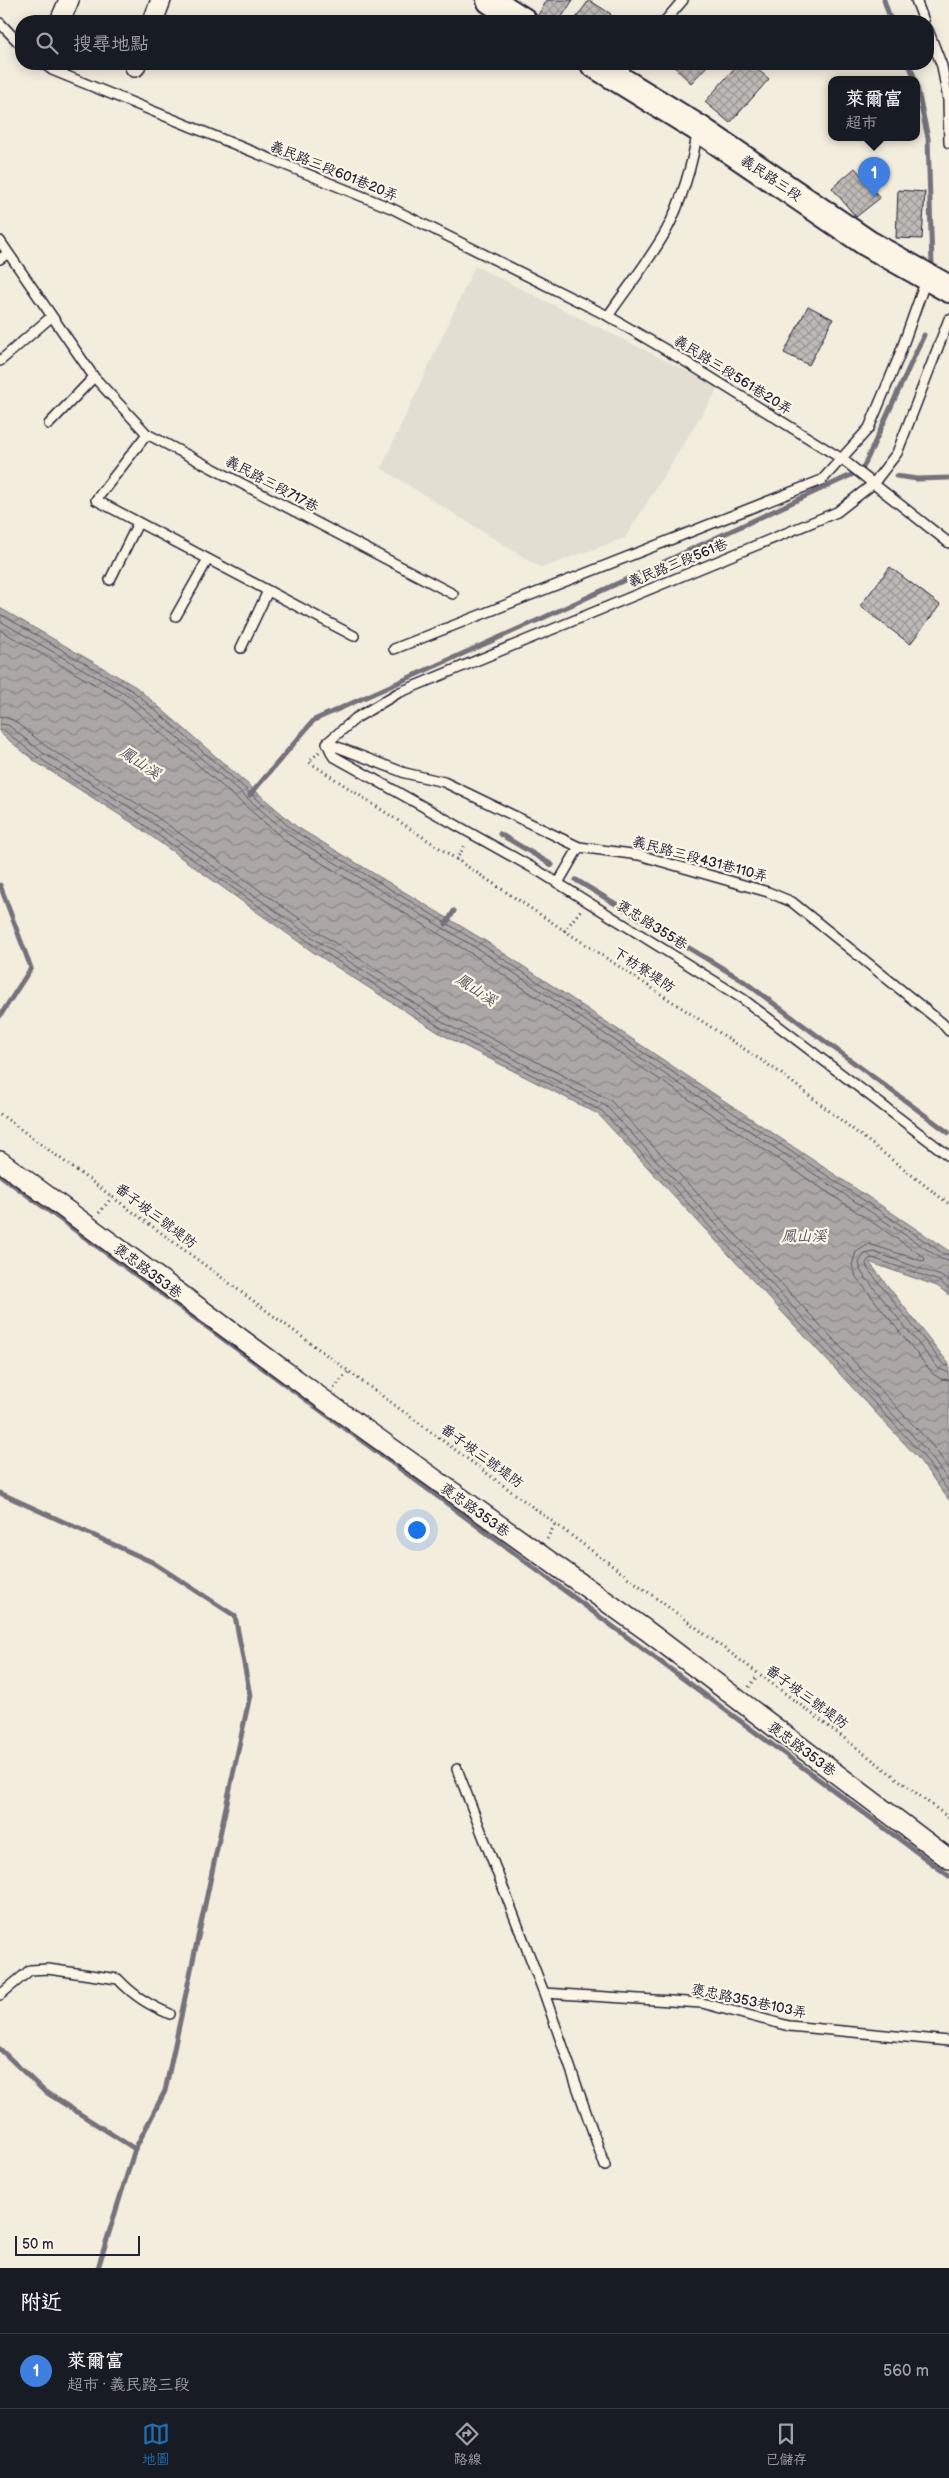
<!DOCTYPE html>
<html lang="zh-TW">
<meta charset="utf-8">
<style>
body{margin:0;font-family:"Balsamiq Sans","LXGW WenKai TC",sans-serif;background:#20242c;color:#f1f3f6}
.scale{position:absolute;left:15px;bottom:12px;width:125px;box-sizing:border-box;padding-left:5px;border:2px solid #22223b;border-top:0;font-size:14px;line-height:18px;white-space:nowrap;color:#22223b;-webkit-text-stroke:4px #fcf5e5;paint-order:stroke}
.you{position:absolute;left:416px;top:1529px;width:18px;height:18px;margin:-12px;border:4px solid #fff;border-radius:50%;background:#1a73e8;box-shadow:0 0 0 8px #1a73e833}
.badge{display:grid;place-items:center;width:32px;height:32px;border-radius:50%;background:#1f6fb2;color:#fff;font-size:16px;font-weight:700}
.pin{position:absolute;translate:-50% -41px;filter:drop-shadow(0 1px 2px #0008)}
.pin::after{content:'';position:absolute;top:26px;width:18px;height:15px;background:inherit;clip-path:polygon(0 0,100% 0,50% 100%)}
.popup{position:absolute;left:828px;top:76px;width:92px;height:65px;box-sizing:border-box;display:grid;place-content:center;border-radius:10px;background:#171b24;filter:drop-shadow(0 1px 4px #0005);font-size:16px;white-space:nowrap;color:#9ea1a6}
.popup b{font-size:19px;color:#f1f3f6}
.popup::after{content:'';position:absolute;left:50%;top:100%;margin-left:-10px;border:10px solid transparent;border-top-color:#171b24}
.list{margin:0;padding:0;list-style:none}
h2{display:flex;justify-content:space-between;align-items:center;height:65px;margin:0;padding:0 20px;font-size:21px}
h2 small{font-size:16px;font-weight:400;color:#9ea1a6}
.list li{display:grid;grid-template-columns:32px 1fr auto;gap:15px;align-items:center;box-sizing:border-box;height:75px;padding:0 20px;border-top:1px solid #363941}
.list b{display:block;font-size:19px;white-space:nowrap}
.list p{margin:0;font-size:16px;white-space:nowrap;color:#9ea1a6}
.list em{font-size:16px;font-style:normal;color:#9ea1a6}
.icon{flex:none;width:28px;height:28px;fill:none;stroke:currentColor;stroke-width:2;stroke-linecap:round;stroke-linejoin:round}
.map{position:relative;flex:none;width:949px;height:2268px;overflow:hidden}
.search{position:absolute;background:#171b24;box-shadow:0 2px 12px #0003;left:15px;right:15px;top:15px;height:55px;display:flex;align-items:center;gap:12px;box-sizing:border-box;padding:0 18px;border-radius:20px;color:#9ea1a6;font-size:19px}
.sheet{height:140px;background:#171b24}
nav{display:flex;justify-content:space-around;align-items:center;box-sizing:border-box;height:70px;border-top:1px solid #363941;background:#171b24;font-size:14px;color:#9ea1a6}
nav a{display:grid;justify-items:center;gap:2px}
nav .on{color:#1f6fb2}
.map>svg:first-child{display:block}
.built{fill:#e3ded2}
.water{fill:url(#water-waves);stroke:#75727b}
.lines{fill:none;stroke-linecap:round;stroke-linejoin:round}
.shore{stroke:#595766;stroke-width:1}
.stream{stroke:#75727b;stroke-width:5}
.building{fill:url(#building-cross-hatch);stroke:#22223b}
.lane-casing{stroke:#22223b;stroke-width:12}
.street-casing{stroke:#22223b;stroke-width:22}
.secondary-casing{stroke:#22223b;stroke-width:30}
.path{stroke:#22223b;stroke-width:3;stroke-dasharray:1 4;stroke-linecap:butt}
.lane{stroke:#fcf5e5;stroke-width:9}
.street{stroke:#fcf5e5;stroke-width:19}
.secondary{stroke:#fcf5e5;stroke-width:26}
.labels{text-anchor:middle;dominant-baseline:central;stroke-width:4.5;stroke-linejoin:round;paint-order:stroke}
.street-label{font-size:14px;fill:#22223b;stroke:#fcf5e5}
.water-label{font-size:15px;font-style:italic;fill:#525160;stroke:#fcf5e5}
</style>
<div class="map">
<svg width="949" height="2268" viewBox="0 0 949 2268">
<defs>
<pattern id="water-waves" width="16" height="10" patternUnits="userSpaceOnUse" patternTransform="scale(1.25)"><rect width="16" height="10" fill="#aca7a6"/><path d="M0 5q4-4 8 0t8 0" fill="none" stroke="#8c8888"/></pattern>
<pattern id="building-cross-hatch" width="8" height="8" patternUnits="userSpaceOnUse" patternTransform="scale(1.25)"><rect width="8" height="8" fill="#bfbab6"/><path d="M0 0l8 8M0 8l8-8" fill="none" stroke="#9b9795"/></pattern>
</defs>
<rect width="100%" height="100%" fill="#f3edde"/>
<filter id="ink" filterUnits="userSpaceOnUse"><feTurbulence type="fractalNoise" baseFrequency=".02" numOctaves="2"/><feDisplacementMap in="SourceGraphic" scale="10" xChannelSelector="R" yChannelSelector="G"/><feConvolveMatrix kernelMatrix="1 2 1 2 8 2 1 2 1" color-interpolation-filters="sRGB"/></filter>
<g filter="url(#ink)">
<!-- built -->
<path class="built" d="M475,266L719,387L625,538L541,568L381,468Z"/>
<!-- water -->
<path class="water" d="M0,608L136,687L297,827L487,942L949,1251V1295L937,1286L869,1262L949,1364V1500L917,1457L598,1114L441,1034L313,952L134,824L36,762L0,733Z"/>
<g class="lines">
<!-- shore -->
<path class="shore" d="M0,614L133,691L294,831L484,946L944,1254L949,1255
M0,621L129,696L291,836L481,951L941,1259L949,1261
M0,630L125,702L287,842L477,957L924,1257L925,1260L922,1261L869,1244L856,1252L852,1265L856,1277L933,1374L941,1379L949,1380
M0,716L13,720L47,747L144,808L324,936L450,1017L610,1100L931,1444L949,1468
M0,724L8,725L43,753L140,814L319,942L446,1024L606,1106L925,1449L949,1481
M0,730L5,731L39,758L137,820L316,947L443,1029L602,1111L921,1453L949,1492
M949,1281L941,1276L874,1252L865,1254L859,1262L861,1272L938,1368L949,1373
M949,1289L939,1281L873,1258L869,1259L866,1263L867,1268L943,1364L949,1366"/>
<!-- stream -->
<path class="stream" d="M884,0L891,21
M909,64L915,79
M916,82L928,138L932,265
M896,476L917,479L949,478
M250,795L314,720L545,617L862,470L924,335
M500,834L552,865
M576,880L742,980L949,1133
M0,885L31,968L0,1016
M446,924L454,911
M0,1175L429,1490L949,1876
M0,1493L152,1562L235,1616L250,1695L165,2091L135,2149L98,2268
M0,2049L44,2091L135,2149"/>
</g>
<!-- building -->
<path class="building" d="M547,0H573L559,21H547L538,15Z
M589,0L611,14L606,21H574Z
M671,64H709L691,83Z
M738,64H751L769,79L730,123L705,102Z
M855,168L880,198L856,217L832,188Z
M898,190L925,192L922,239L896,238Z
M808,306L833,319L809,365L784,353Z
M890,567L940,605L910,644L860,606Z"/>
<g class="lines">
<defs>
<path id="lane" d="M916,0L924,21
M665,21L683,0
M0,23L21,45
M928,30L942,66L948,100L949,143
M44,64L52,70L391,208L608,316L678,357L842,459L949,543
M618,75L628,64
M0,241L94,377L147,434L453,594
M0,259L8,253
M608,316C627,288 650,260 666,231C680,206 694,160 697,132
M0,361L51,317
M49,424L94,377
M147,434L96,500L354,636
M110,580L138,523
M176,616L208,559
M241,648L268,591
M394,649L822,480L869,428L898,359L926,280
M327,743L356,718L398,693L837,512L873,484L897,453L949,319
M327,743L333,756L540,872L743,999L949,1156
M327,743L405,773L444,782L579,847L639,855L768,892L792,902L942,1023L949,1031
M558,883L579,847
M457,1769L544,1993L605,2166
M544,1993L702,2003L789,2026L949,2041
M0,1995L30,1970L48,1969L118,1979C134,1996 149,2005 170,2014"/>
<path id="street" d="M60,21L69,0
M153,21L161,0
M135,67L136,64
M0,1161L324,1400L646,1630L949,1859"/>
<path id="secondary" d="M490,0L523,21
M594,64L698,128L867,243L949,289"/>
</defs>
<!-- lane casing -->
<use href="#lane" class="lane-casing"/>
<!-- street casing -->
<use href="#street" class="street-casing"/>
<!-- secondary casing -->
<use href="#secondary" class="secondary-casing"/>
<!-- path -->
<path class="path" d="M319,752L309,762L779,1072L949,1204
M456,860L466,844
M564,931L581,910
M0,1114L782,1691L949,1818
M99,1213L112,1197
M334,1388L348,1372
M547,1539L555,1524
M749,1687L758,1675"/>
<!-- lane -->
<use href="#lane" class="lane"/>
<!-- street -->
<use href="#street" class="street"/>
<!-- secondary -->
<use href="#secondary" class="secondary"/>
</g>
</g>
<g class="labels">
<!-- street labels -->
<g class="street-label">
<text transform="translate(334 171) rotate(22)">義民路三段601巷20弄</text>
<text transform="translate(771 178) rotate(34)">義民路三段</text>
<text transform="translate(733 375) rotate(32)">義民路三段561巷20弄</text>
<text transform="translate(272 484) rotate(28)">義民路三段717巷</text>
<text transform="translate(678 563) rotate(-22)">義民路三段561巷</text>
<text transform="translate(700 859) rotate(15)">義民路三段431巷110弄</text>
<text transform="translate(652 925) rotate(32)">褒忠路355巷</text>
<text transform="translate(644 970) rotate(33)">下枋寮堤防</text>
<text transform="translate(156 1216) rotate(37)">番子坡三號堤防</text>
<text transform="translate(148 1271) rotate(37)">褒忠路353巷</text>
<text transform="translate(482 1456) rotate(36)">番子坡三號堤防</text>
<text transform="translate(475 1510) rotate(36)">褒忠路353巷</text>
<text transform="translate(807 1697) rotate(36)">番子坡三號堤防</text>
<text transform="translate(802 1749) rotate(37)">褒忠路353巷</text>
<text transform="translate(749 2001) rotate(12)">褒忠路353巷103弄</text>
</g>
<!-- water labels -->
<g class="water-label">
<text transform="translate(140 763) rotate(34)">鳳山溪</text>
<text transform="translate(476 990) rotate(34)">鳳山溪</text>
<text x="804" y="1236">鳳山溪</text>
</g>
</g>
</svg>
<div class="scale">50 m</div>
<div class="you"></div>
<div class="pin badge" style="left:874px;top:198px;background:#3f7fe0">1</div>
<div class="popup"><b>萊爾富</b>超市</div>
<div class="search"><svg class="icon" aria-label="search" viewBox="0 0 24 24"><circle cx="10" cy="10" r="6"/><path d="M15 15l6 6"/></svg>搜尋地點</div>
</div>
<section class="sheet">
<h2>附近<small></small></h2>
<ul class="list">
<li><span class="badge" style="background:#3f7fe0">1</span><div><b>萊爾富</b><p>超市 · 義民路三段</p></div><em>560 m</em></li>
</ul>
</section>
<nav>
<a class="on"><svg class="icon" aria-label="map" viewBox="0 0 24 24"><path d="M3 6l6-2 6 2 6-2v14l-6 2-6-2-6 2zM9 4v14M15 6v14"/></svg>地圖</a>
<a><svg class="icon" aria-label="directions" viewBox="0 0 24 24"><path d="M12 3l9 9-9 9-9-9zM9 14v-3h6M13 9l2 2-2 2"/></svg>路線</a>
<a><svg class="icon" aria-label="saved" viewBox="0 0 24 24"><path d="M7 4h10v16l-5-4-5 4z"/></svg>已儲存</a>
</nav>
